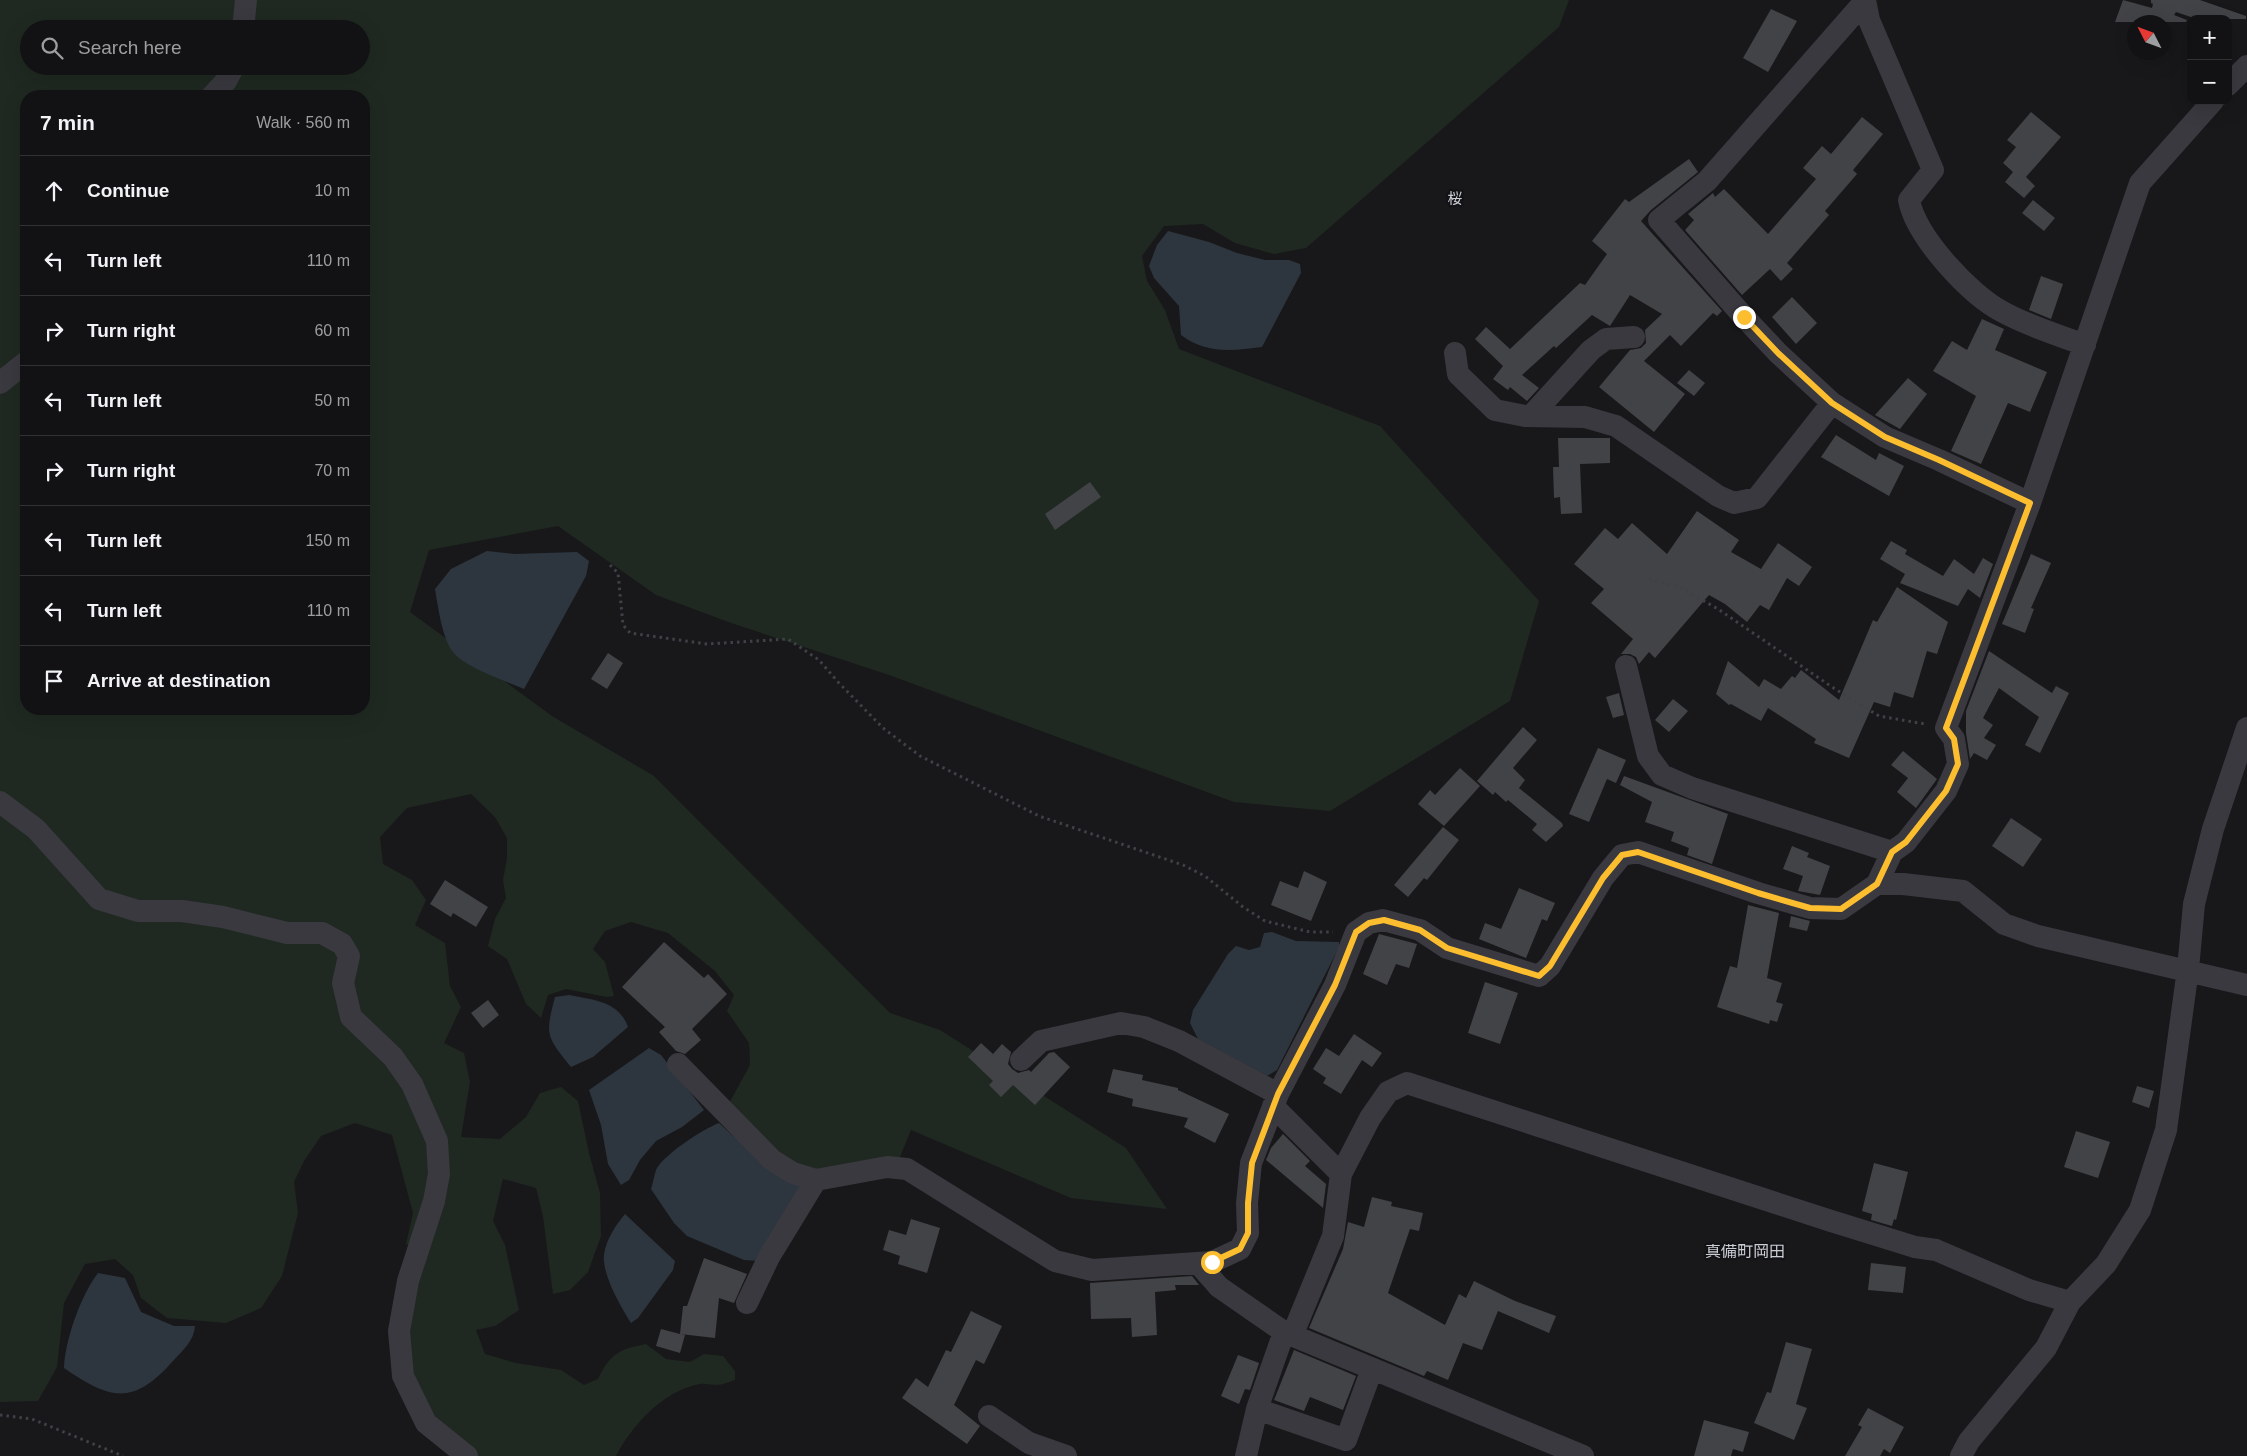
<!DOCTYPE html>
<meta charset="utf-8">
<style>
body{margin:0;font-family:Arial,"Noto Sans JP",sans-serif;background:#1b1b1d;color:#f1f3f6}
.controls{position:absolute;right:15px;top:15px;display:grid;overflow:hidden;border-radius:10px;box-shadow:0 5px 20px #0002}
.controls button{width:45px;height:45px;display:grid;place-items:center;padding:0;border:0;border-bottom:1px solid #313234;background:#121214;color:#f1f3f6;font:25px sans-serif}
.compass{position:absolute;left:2127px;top:15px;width:45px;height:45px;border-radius:50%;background:#121214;box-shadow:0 5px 20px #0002;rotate:312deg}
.stop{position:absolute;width:15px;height:15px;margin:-11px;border:4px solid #fcbe2e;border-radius:50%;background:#fff}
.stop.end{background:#fcbe2e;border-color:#fff;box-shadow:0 1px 5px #0008}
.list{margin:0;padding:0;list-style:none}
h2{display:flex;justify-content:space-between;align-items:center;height:65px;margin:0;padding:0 20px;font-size:21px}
h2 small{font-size:16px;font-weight:400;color:#9c9ea0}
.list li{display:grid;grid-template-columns:32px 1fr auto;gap:15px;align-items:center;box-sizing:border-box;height:70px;padding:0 20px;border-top:1px solid #313234}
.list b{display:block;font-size:19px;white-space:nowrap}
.list em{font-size:16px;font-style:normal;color:#9c9ea0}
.icon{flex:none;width:28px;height:28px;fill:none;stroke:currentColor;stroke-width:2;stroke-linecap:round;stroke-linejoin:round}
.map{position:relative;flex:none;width:2247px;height:1456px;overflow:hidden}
.search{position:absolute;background:#121214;box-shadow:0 5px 20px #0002;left:20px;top:20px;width:350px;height:55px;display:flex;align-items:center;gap:12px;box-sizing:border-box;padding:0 18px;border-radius:28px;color:#9c9ea0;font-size:19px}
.panel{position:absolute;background:#121214;box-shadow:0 5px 20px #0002;left:20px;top:90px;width:350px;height:625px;border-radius:20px}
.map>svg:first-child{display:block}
.green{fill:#1f2921;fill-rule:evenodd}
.water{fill:#2d363f}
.building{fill:#424347}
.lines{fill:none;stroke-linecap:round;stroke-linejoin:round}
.path{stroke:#3f4147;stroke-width:3;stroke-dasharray:2.5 4;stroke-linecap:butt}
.street{stroke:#39393f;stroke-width:22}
.route{stroke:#fcbe2e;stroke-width:6}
.labels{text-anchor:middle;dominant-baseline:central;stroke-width:4.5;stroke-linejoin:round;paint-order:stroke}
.neighbourhood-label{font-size:15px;fill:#cbcdd6;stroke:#131315}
.quarter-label{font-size:16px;fill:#cbcdd6;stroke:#131315}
</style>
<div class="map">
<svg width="2247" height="1456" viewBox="0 0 2247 1456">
<rect width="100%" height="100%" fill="#18181a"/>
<!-- green -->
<path class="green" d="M0,0H1569L1559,27L1306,248L1274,254L1235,243L1203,224L1164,226L1142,256L1147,281L1165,310L1179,349L1380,426L1539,601L1510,701L1330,811L1234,802L889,675L731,623L656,595L558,526L429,550L410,612L552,716L654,776L890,1013L940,1030L1126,1148L1167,1209L1071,1198L911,1130L900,1157C856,1169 819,1180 776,1155C763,1148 740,1117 728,1105L750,1065L749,1043L727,1011L734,995L715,971L668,933L631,922L605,931L593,949L605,962L614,996L607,997L566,989L548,995L541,1018L526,1004L507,959L488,946L495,919L506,898L503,880L507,858V838L495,817L471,794L407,808L380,837L383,864L412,880L426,900L415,925L445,943L450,986L461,1007L444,1043L464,1053L470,1082L461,1137L500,1139L526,1117L540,1093L561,1087L578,1101L589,1153L600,1193L601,1236L588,1272L570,1290L553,1294L543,1216L536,1188L503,1179L493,1221L505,1245L519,1310L495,1326L476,1330L485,1354L516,1363L561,1370L584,1385L598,1379C610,1354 619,1349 646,1344L666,1359L690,1362L704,1354L723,1356L735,1371V1380C729,1382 722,1385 716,1385C711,1385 705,1383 700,1384C663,1391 632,1425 616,1456H477C464,1444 431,1419 423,1407C391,1358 413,1301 426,1250L406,1244L413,1213L392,1135L355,1123L321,1136L304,1161L294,1182L298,1213L282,1276L261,1308L226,1323L167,1318L141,1298L133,1275L115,1259L85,1264L64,1303L57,1367L38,1401L0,1402ZM29,29H361V66H29ZM26,96H364V709H26Z"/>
<!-- water -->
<path class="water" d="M1168,231L1209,242L1237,253L1265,260H1289L1300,264L1301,273L1262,347C1232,351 1206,354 1181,335L1179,306L1154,278L1149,266L1157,245Z
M487,551L514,554L577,552L589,561L586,576L524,689C506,681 464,667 453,652C442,638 438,606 435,589L451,569Z
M1272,932L1296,941L1339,942V947L1277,1070L1267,1076L1198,1039L1190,1023L1193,1010L1228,954L1236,946L1249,950L1260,947L1264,933Z
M569,995C593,1000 619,1001 628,1027L593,1057L571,1067C546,1036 545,1035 555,997Z
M649,1048L661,1055L704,1110L682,1127L656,1141L640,1160L629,1180L621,1185L608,1164L601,1125L589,1090Z
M719,1123L743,1145L802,1187L760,1261L744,1260L687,1236L674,1223L651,1189C653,1183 654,1176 656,1170C663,1155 703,1129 719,1123Z
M625,1214L675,1261L673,1270L638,1318L631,1323C621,1307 602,1275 604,1255C606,1239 616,1225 625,1214Z
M98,1273L125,1278L141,1312L174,1326H195C194,1341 183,1350 173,1361C133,1406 111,1400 64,1368C65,1340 81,1295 98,1273Z"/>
<!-- building -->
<path class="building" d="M2123,0L2152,8L2153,4L2151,3V0H2200L2246,16V19H2197L2176,12L2174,15L2187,20L2186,22H2115Z
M1771,9L1797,21L1768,72L1743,58Z
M2031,112L2061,137L2026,177L2035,186L2024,198L2005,182L2013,172L2003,163L2016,147L2007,140Z
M1862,117L1883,134L1853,170L1857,174L1825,211L1829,215L1787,263L1793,269L1781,281L1770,269L1742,295L1685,230L1694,220L1688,214L1713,193L1715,197L1724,189L1768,234L1816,179L1803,168L1822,146L1831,154Z
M1689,159L1698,172L1651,210L1641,221L1722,311L1717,316L1713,313L1681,346L1670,335L1644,361L1685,394L1654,432L1599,387L1630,350L1641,348L1646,343L1645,330L1662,314L1630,295L1610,326L1592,315L1556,348L1554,346L1522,375L1539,388L1527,401L1510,387L1508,390L1493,379L1503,366L1475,339L1486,327L1510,349L1580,283L1585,285L1607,254L1592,241L1625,199L1629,202Z
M2033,200L2055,218L2044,231L2022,213Z
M2041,276L2063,284L2051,319L2029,310Z
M1792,297L1817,323L1796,344L1772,317Z
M1982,319L2004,329L1995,350L2047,372L2030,412L2008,403L1981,464L1951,451L1976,396L1933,371L1952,341L1967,350Z
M1689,370L1705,383L1694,396L1677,383Z
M1908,378L1927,394L1900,429L1875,415Z
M1836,435L1876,460L1879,453L1904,466L1889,496L1821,457Z
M1558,438H1610V463L1580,464L1582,513L1561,514L1560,497L1554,498L1553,467H1559Z
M1090,482L1101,497L1055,530L1045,514Z
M1697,511L1739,540L1731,552L1761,569L1778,543L1812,567L1799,586L1787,578L1769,610L1760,605L1747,622L1725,604L1709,595L1655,658L1649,652L1639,664L1636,657L1630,654H1621L1633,639L1591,603L1604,589L1574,564L1605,528L1618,539L1632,523L1667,554Z
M1891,541L1907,550L1905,554L1943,576L1954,559L1974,574L1983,558L1993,564L1980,598L1968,589L1958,606L1900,583L1905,574L1880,559Z
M2031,554L2051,563L2031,608L2034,609L2025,633L2002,624Z
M1897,587L1948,622L1937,654L1927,651L1913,698L1894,692L1890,707L1874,702L1849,758L1814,743L1816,739L1768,708L1761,721L1731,704L1729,705L1716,694L1728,661L1759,687L1764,679L1781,689L1792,676L1795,678L1801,670L1839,700L1873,620L1877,622Z
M1989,651L2052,693L2056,686L2069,693L2040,753L2025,745L2039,717L1999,688L1983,718L1993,725L1984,738L1996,745L1987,760L1974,753L1970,759L1966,733V711Z
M608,653L623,663L607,689L591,679Z
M1619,693L1624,715L1613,718L1606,697Z
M1673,699L1688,711L1669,732L1655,720Z
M1523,727L1537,740L1513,768L1525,780L1519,788L1562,823L1563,826L1546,842L1532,830L1537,824L1508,800L1506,802L1495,792L1493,795L1477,781Z
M1598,748L1626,760L1616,783L1607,779L1589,822L1569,814Z
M1903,751L1937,779L1916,808L1897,792L1908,778L1891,765Z
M1460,768L1480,786L1444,826L1418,804L1430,790L1435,795Z
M1624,776L1728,814L1712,864L1687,855L1689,848L1671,841L1674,832L1645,822L1652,802L1620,785Z
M2011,818L2042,839L2023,867L1992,846Z
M1443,827L1459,840L1427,880L1424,878L1408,897L1394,885Z
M1792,846L1809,853L1807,857L1830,866L1820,895L1798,891L1803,876L1783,869Z
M1304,871L1327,882L1311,921L1271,905L1280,881L1298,888Z
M445,880L488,907L476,927L453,913L451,917L430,904Z
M1519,888L1555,903L1547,921L1542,919L1526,958L1479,939L1485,923L1501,929Z
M1748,905L1779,913L1767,978L1782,983L1776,1002L1783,1004L1777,1022L1770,1020L1769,1024L1717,1007L1730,966L1737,968Z
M1791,916L1810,921L1807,931L1789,927Z
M1379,934L1417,944L1409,968L1396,964L1387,985L1363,974Z
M664,942L704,978L708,974L727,994L692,1029L701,1040L685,1054L676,1051L659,1032L665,1027L622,987Z
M1485,982L1518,993L1500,1044L1468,1033Z
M488,1000L499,1015L483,1028L471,1013Z
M1354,1034L1382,1053L1372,1067L1362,1060L1341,1094L1323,1083L1326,1078L1313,1069L1326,1048L1339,1056Z
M981,1043L993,1054L1002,1044L1011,1052L1008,1064L1012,1069L1018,1073L1029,1070L1031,1072L1049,1053L1054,1052L1070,1067L1035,1105L1013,1085L1001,1097L989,1085L993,1081L968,1057Z
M1113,1069L1143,1075L1142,1080L1178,1088V1090L1229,1114L1215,1143L1184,1127L1188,1118L1132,1106L1133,1099L1107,1092Z
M2137,1086L2154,1091L2149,1108L2132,1102Z
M2076,1131L2110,1142L2098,1178L2064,1167Z
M1283,1134L1310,1161L1305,1166L1326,1184L1323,1208L1266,1160L1271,1148Z
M1874,1163L1908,1172L1896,1220L1894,1219L1892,1226L1871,1220L1872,1214L1862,1211Z
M1372,1197L1392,1202L1391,1206L1423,1213L1419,1231L1410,1229L1388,1293L1445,1325L1459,1294L1466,1298L1474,1281L1515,1301L1556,1316L1549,1333L1498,1311L1482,1350L1463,1343L1448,1380L1427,1371L1424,1376L1309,1328L1343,1249L1348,1222L1364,1227Z
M911,1219L940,1228L927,1273L898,1264L900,1256L883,1250L889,1230L906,1235Z
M704,1258L747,1274L734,1303L719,1298L715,1338L680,1334L685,1335L680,1353L656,1346L661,1329L680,1334L683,1306H687Z
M1871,1263L1906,1267L1903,1293L1868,1290Z
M1192,1276L1199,1285H1175L1176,1290L1155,1292L1157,1335L1132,1337L1131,1318L1091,1319L1090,1283Z
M971,1311L1002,1326L984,1364L976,1360L954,1405L980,1426L967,1444L902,1398L916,1378L928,1387L946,1350L951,1352Z
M1786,1342L1812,1349L1796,1404L1807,1408L1794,1440L1754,1423L1767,1392L1771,1393Z
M1294,1350L1356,1376L1343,1410L1310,1397L1304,1411L1274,1400Z
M1238,1355L1259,1363L1250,1390L1245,1389L1239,1404L1221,1396Z
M1868,1408L1904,1427L1890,1453L1884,1449L1880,1456H1845L1862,1427L1858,1425Z
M1704,1420L1749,1432L1743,1452L1733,1449L1731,1456H1694Z"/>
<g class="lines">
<!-- path -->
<path class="path" d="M610,565L618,573L623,625L630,633L707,644L788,639L819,660L838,682L883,728L920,756L1039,816L1183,865L1205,876L1243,907L1265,921L1310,932H1333
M1649,579L1679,587L1718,609L1832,687L1879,716L1925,724
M0,1415L32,1419L123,1456"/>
<!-- street -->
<path class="street" d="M1865,0L1869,20L1933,170L1909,200C1916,237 1970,295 2003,312C2028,326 2058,335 2085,345
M1865,1L1707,181L1659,220L1744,317L1778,353L1832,403L1885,437L1939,460L2030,503
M243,29L246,0
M2228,85L2247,66
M212,96L226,81L234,66
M1455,353L1458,374L1495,410L1525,416L1585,417L1616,426L1718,496L1734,503L1757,498L1832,403
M0,383L26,362
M1531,416L1591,350L1606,339L1634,337
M1626,666L1648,756L1662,775L1692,788L1892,852
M0,802L36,829L99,899L138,911H182L223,917L287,933H322L342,944L349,956L343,983L351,1017L393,1057L412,1084L437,1141L439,1174L434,1201L408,1281L399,1331L403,1376L426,1423L467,1456
M1877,884H1903L1963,891L2004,924L2038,936L2247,985
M1021,1060L1041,1041L1121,1023L1144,1027L1179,1041L1278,1094
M678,1064L772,1160L793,1173L816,1180
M1273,1106L1341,1174L1333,1236L1292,1336
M1341,1174L1370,1118L1388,1092L1407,1083L1828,1220L1915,1247L1936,1250L2029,1290L2070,1302
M1198,1263L1219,1287L1284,1332L1583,1456
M747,1303L769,1257L816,1180L887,1167L907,1169L1055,1261L1092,1270L1212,1262L1240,1249L1248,1233L1247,1203L1251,1163L1278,1094L1335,985L1356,932L1369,923L1383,920L1420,930L1447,948L1539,976L1550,966L1603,878L1622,855L1638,852L1758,893L1810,908L1841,909L1877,884L1892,852L1906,842L1946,791L1958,764L1954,739L1946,728L2030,503L2140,183L2213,101
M1257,1409L1346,1440L1372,1369
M989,1416L1029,1443L1066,1456
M1246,1456L1257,1409L1284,1332
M1961,1456L1969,1441L2046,1348L2070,1302L2106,1264L2140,1210L2166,1130L2188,969L2194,904L2213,829L2247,728"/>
</g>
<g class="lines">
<!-- route -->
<path class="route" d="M1212,1262L1240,1249L1248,1233V1203L1252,1163L1278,1094L1335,985L1356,932L1369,923L1384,920L1420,930L1447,948L1539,976L1550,966L1603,878L1622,855L1638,852L1758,893L1810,908L1841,909L1877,884L1892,852L1906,842L1946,791L1958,764L1954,739L1946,728L2030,503L1939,460L1885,437L1832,403L1778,353L1744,317"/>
</g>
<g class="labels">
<!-- neighbourhood labels -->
<g class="neighbourhood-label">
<text x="1455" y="198">桜</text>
</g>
<!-- quarter labels -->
<g class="quarter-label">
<text x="1745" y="1251">真備町岡田</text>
</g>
</g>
</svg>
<div class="controls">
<button>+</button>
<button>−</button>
</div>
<svg class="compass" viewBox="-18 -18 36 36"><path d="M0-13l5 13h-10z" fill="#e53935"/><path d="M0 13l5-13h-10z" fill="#9c9ea0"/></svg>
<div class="stop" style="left:1212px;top:1262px"></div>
<div class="stop end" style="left:1744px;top:317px"></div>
<div class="search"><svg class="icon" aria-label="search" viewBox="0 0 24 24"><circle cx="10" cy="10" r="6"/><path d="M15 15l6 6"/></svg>Search here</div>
<section class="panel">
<h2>7 min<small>Walk · 560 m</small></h2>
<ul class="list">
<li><svg class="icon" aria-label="ahead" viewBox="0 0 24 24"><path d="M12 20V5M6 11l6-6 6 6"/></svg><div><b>Continue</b></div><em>10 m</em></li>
<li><svg class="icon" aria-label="left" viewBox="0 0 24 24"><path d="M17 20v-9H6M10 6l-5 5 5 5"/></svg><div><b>Turn left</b></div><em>110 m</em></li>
<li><svg class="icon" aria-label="right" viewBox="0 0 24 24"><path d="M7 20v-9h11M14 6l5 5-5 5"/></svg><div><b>Turn right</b></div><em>60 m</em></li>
<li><svg class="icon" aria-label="left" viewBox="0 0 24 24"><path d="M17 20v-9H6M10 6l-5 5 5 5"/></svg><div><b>Turn left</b></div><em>50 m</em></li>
<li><svg class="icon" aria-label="right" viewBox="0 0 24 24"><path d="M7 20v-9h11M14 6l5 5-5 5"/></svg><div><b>Turn right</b></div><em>70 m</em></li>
<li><svg class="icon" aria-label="left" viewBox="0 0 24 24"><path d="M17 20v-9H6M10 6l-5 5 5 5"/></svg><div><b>Turn left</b></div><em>150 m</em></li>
<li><svg class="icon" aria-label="left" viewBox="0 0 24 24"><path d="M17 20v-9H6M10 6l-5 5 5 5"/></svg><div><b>Turn left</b></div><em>110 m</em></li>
<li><svg class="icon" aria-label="arrive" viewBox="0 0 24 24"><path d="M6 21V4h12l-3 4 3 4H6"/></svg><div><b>Arrive at destination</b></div></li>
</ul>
</section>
</div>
